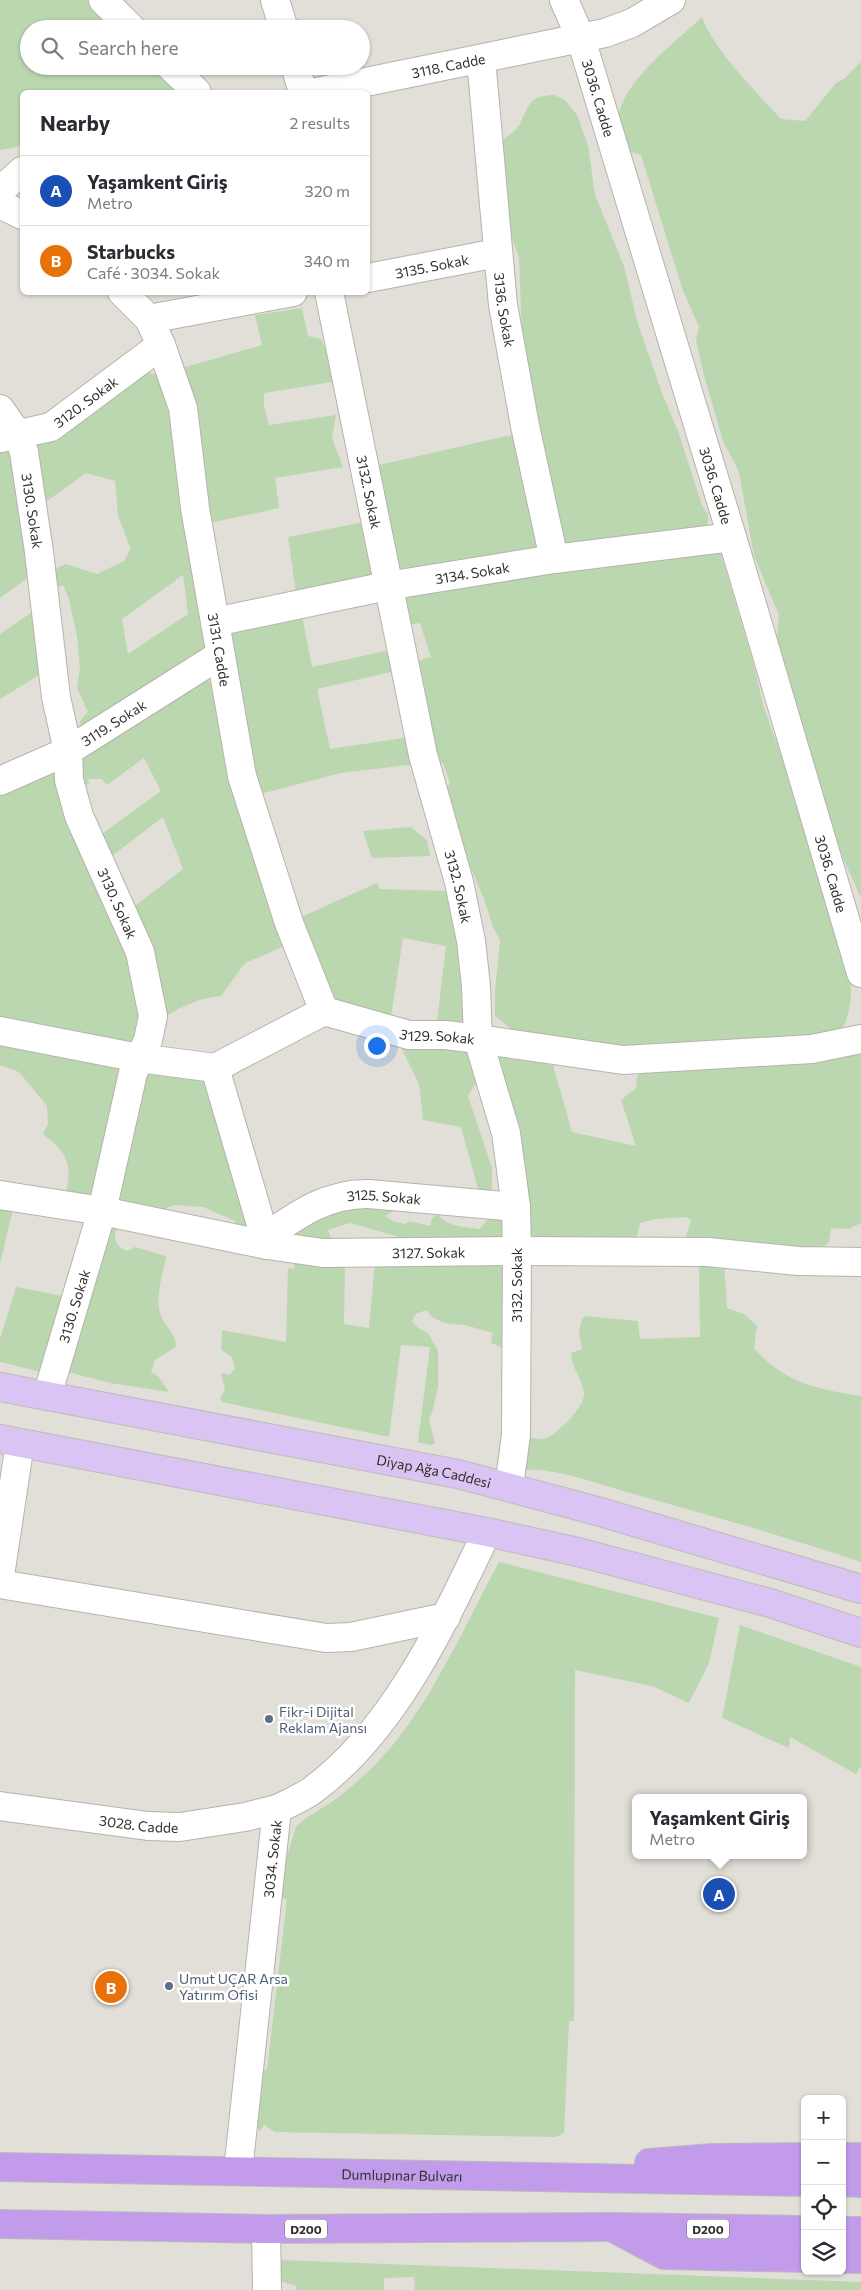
<!DOCTYPE html>
<meta charset="utf-8">
<style>
body{margin:0;font-family:Commissioner,sans-serif;background:#f7f7f7;color:#2b2b33}
.controls{position:absolute;right:15px;bottom:15px;display:grid;overflow:hidden;border-radius:8px;box-shadow:0 1px 4px #0004}
.controls button{width:45px;height:45px;display:grid;place-items:center;padding:0;border:0;border-bottom:1px solid #e1e1e2;background:#fff;color:#2b2b33;font:25px sans-serif}
.you{position:absolute;left:376px;top:1045px;width:18px;height:18px;margin:-12px;border:4px solid #fff;border-radius:50%;background:#1a73e8;box-shadow:0 0 0 8px #1a73e833}
.badge{display:grid;place-items:center;width:32px;height:32px;border-radius:50%;background:#d5454d;color:#fff;font-size:16px;font-weight:700}
.pin{position:absolute;translate:-50% -50%;border:2px solid #fff;box-shadow:0 1px 5px #0006}
.popup{position:absolute;left:632px;top:1794px;width:175px;height:65px;box-sizing:border-box;display:grid;place-content:center;border-radius:8px;background:#fff;filter:drop-shadow(0 1px 4px #0005);font-size:16px;white-space:nowrap;color:#7c7c81}
.popup b{font-size:19px;color:#2b2b33}
.popup::after{content:'';position:absolute;left:50%;top:100%;margin-left:-10px;border:10px solid transparent;border-top-color:#fff}
.list{margin:0;padding:0;list-style:none}
h2{display:flex;justify-content:space-between;align-items:center;height:65px;margin:0;padding:0 20px;font-size:21px}
h2 small{font-size:16px;font-weight:400;color:#7c7c81}
.list li{display:grid;grid-template-columns:32px 1fr auto;gap:15px;align-items:center;box-sizing:border-box;height:70px;padding:0 20px;border-top:1px solid #e1e1e2}
.list b{display:block;font-size:19px;white-space:nowrap}
.list p{margin:0;font-size:16px;white-space:nowrap;color:#7c7c81}
.list em{font-size:16px;font-style:normal;color:#7c7c81}
.icon{flex:none;width:28px;height:28px;fill:none;stroke:currentColor;stroke-width:2;stroke-linecap:round;stroke-linejoin:round}
.map{position:relative;flex:none;width:861px;height:2290px;overflow:hidden}
.search{position:absolute;background:#fff;box-shadow:0 1px 4px #0004;left:20px;top:20px;width:350px;height:55px;display:flex;align-items:center;gap:12px;box-sizing:border-box;padding:0 18px;border-radius:28px;color:#7c7c81;font-size:19px}
.panel{position:absolute;background:#fff;box-shadow:0 1px 4px #0004;left:20px;top:90px;width:350px;height:205px;border-radius:8px}
.map>svg:first-child{display:block}
.green{fill:#bad7b0;fill-rule:evenodd}
.lines{fill:none;stroke-linecap:round;stroke-linejoin:round}
.minor-casing{stroke:#b6b3ac;stroke-width:30}
.major-casing{stroke:#bdbcbb;stroke-width:30}
.highway-casing{stroke:#bdbcbb;stroke-width:30}
.minor{stroke:#fff;stroke-width:28}
.major{stroke:#dac4f3;stroke-width:28}
.highway{stroke:#c29ceb;stroke-width:28}
.service-dot{fill:#5c6f8a;stroke:#fff;stroke-width:2}
.labels{text-anchor:middle;dominant-baseline:central;stroke-width:5;stroke-linejoin:round;paint-order:stroke}
.shield{fill:#fff;stroke:#6e6d6b;stroke-width:1}
.shield-label{font-size:12px;font-weight:bold;fill:#302f2c}
.street-label{font-size:14px;fill:#302f2c;stroke:#fff}
.service-label{font-size:14px;fill:#4e5e75;stroke:#fff;text-anchor:start}
</style>
<div class="map">
<svg width="861" height="2290" viewBox="0 0 861 2290">
<rect width="100%" height="100%" fill="#e2dfd8"/>
<!-- green -->
<path class="green" d="M0,0H93L123,29H29V66H162L188,92H22V146L0,150Z
M702,17C715,52 756,91 781,119L805,121L836,83L845,78L861,62V898L842,856L800,728L777,638L779,615L754,556L739,472L723,441L703,372L696,341L699,327L682,288L641,155L628,151C625,143 618,134 618,126C616,85 675,43 702,17Z
M554,95L565,100L577,115L588,145L595,195L624,266L637,321L662,393L678,431L702,505L708,515V526L702,530L575,549L561,542L522,337L519,257L508,227L502,140C508,136 516,131 520,124C529,105 529,96 554,95Z
M302,308L308,336L321,339L333,364L332,382L264,393V405L269,425L336,415L332,438L343,467L275,478L279,508L205,524L182,368L262,345L255,315Z
M144,371L162,376L176,406L205,647L195,657L86,729L79,722L88,712L77,688L80,668L77,637L69,599L63,585L56,588L52,570L66,564L97,574L124,561L131,549L118,516L115,481L86,473L40,506L33,448L37,441ZM183,575L188,614L128,654L122,619Z
M515,434L543,550L400,575L370,467Z
M6,446L18,475L15,492L29,577L0,598V452Z
M364,522L374,577L296,593L288,537Z
M701,546L721,554L753,662L764,708L787,771L851,972C852,996 851,1021 835,1039L646,1050L515,1032L495,1016V990L500,940L493,927L484,899L462,847L444,791L450,783L443,763L433,765L414,662L431,657L420,623L406,625L403,605L407,593Z
M37,609L44,672L0,699V634Z
M301,610L312,667L390,650L391,672L317,689L330,749L410,737L416,764L341,773L260,794L248,758L223,631Z
M200,676L211,682L216,692L287,945L245,963L221,996C200,998 182,1006 165,1017L168,1025L166,1026L131,909L183,869L163,817L108,859L99,836L161,791L144,758L107,785L102,779H88L89,784L84,786L77,775L80,752Z
M55,767L115,915L145,1015L133,1044L0,1020V796Z
M411,827L427,840L430,856L372,858L363,831Z
M377,883L380,889L448,891L464,952L468,1010L460,1024L437,1021L446,946L403,938L391,1017L335,1001L325,983L301,917Z
M0,1038L119,1061L125,1075L95,1192L89,1198L66,1192C73,1163 66,1152 43,1134L48,1125L47,1106L19,1072L0,1065Z
M460,1045L472,1055L477,1081L468,1096L492,1168V1196H480L461,1127L423,1120L419,1084L401,1047L437,1049L447,1046Z
M861,1052V1223L849,1229L831,1228L829,1242L819,1252L685,1238L691,1221L687,1217L655,1219L640,1223L637,1236L626,1242L539,1239L531,1235L498,1057L553,1065L572,1132L636,1146L621,1100L636,1088L637,1076L646,1069L664,1072L690,1066Z
M147,1069L209,1077L248,1227L238,1229L235,1221L203,1207L175,1205L162,1210L117,1203Z
M0,1203L14,1205L0,1264Z
M339,1206L397,1209L385,1216L393,1221L405,1224L410,1221L430,1226L432,1218L438,1214C447,1227 465,1227 480,1229L491,1215L499,1217L504,1223V1238L398,1246L396,1236L350,1223L328,1230L330,1236L337,1242L293,1241L292,1229Z
M130,1223L115,1231C115,1242 116,1246 127,1251L135,1247L166,1256C163,1274 154,1298 161,1316C166,1328 176,1333 176,1347L155,1360L151,1372L158,1376L169,1392L110,1383L68,1372L104,1229Z
M504,1258L506,1349L491,1343L493,1333L465,1325L444,1323L432,1317L426,1310L416,1314L412,1321L418,1328L428,1333L438,1351V1387L433,1409L429,1420L435,1443L431,1445L418,1442L430,1347L401,1345L389,1437L222,1402L220,1398L225,1390L221,1373L230,1375L235,1368L231,1356L221,1350L222,1330L286,1342L288,1269L295,1268L293,1261L345,1263L344,1324L369,1328L375,1261Z
M724,1260L727,1308L744,1314L757,1326L754,1348C783,1382 818,1390 861,1396V1562C785,1536 708,1515 630,1493C601,1485 556,1468 526,1470L523,1461L525,1437C531,1437 540,1440 544,1439C556,1436 586,1406 584,1393C582,1377 572,1370 571,1353L582,1349L579,1331L582,1319L585,1316L638,1321L640,1339L700,1337L699,1262Z
M16,1287L69,1297L41,1372L0,1362V1339Z
M499,1562L719,1618L709,1663L689,1703L652,1686L575,1670L574,2021H569L564,2133L556,2137L275,2132L264,2125L260,2131L250,2121L254,2069L267,2070L287,1899L274,1897L296,1827C305,1817 322,1809 333,1801C355,1785 375,1766 392,1746C436,1693 466,1623 499,1562Z
M740,1625L861,1667V1766L856,1774L790,1737L789,1748L722,1718Z
M282,2260L861,2282V2290H415L414,2277L384,2278V2290H296V2286L280,2281L277,2266Z"/>
<g class="lines">
<defs>
<g id="minor">
<path d="M103,0L132,29"/>
<path d="M275,0L284,29"/>
<path id="s1" d="M564,0L581,39L732,537L861,973"/>
<path id="s2" d="M481,59L503,305L525,426L554,559"/>
<path d="M170,66L197,92"/>
<path d="M295,66L303,92"/>
<path id="s3" d="M317,92L605,33L632,23L671,0"/>
<path d="M0,191L22,171"/>
<path d="M0,204L22,215"/>
<path id="s4" d="M368,278L497,253"/>
<path id="s5" d="M122,292L149,319L161,345L183,408L195,508L242,776L289,923L324,1011"/>
<path id="s6" d="M329,292L423,755L459,882L471,941L476,986L478,1039L506,1133L516,1207L517,1251L516,1435L509,1487"/>
<path d="M149,319L293,292"/>
<path id="s7" d="M0,409L17,433L24,452L39,552L56,697L68,751L69,780L79,816L140,952L153,1016L148,1040L133,1073L102,1211L47,1396"/>
<path id="s8" d="M1,438L51,427L161,345"/>
<path id="s9" d="M215,622L387,586L554,559L732,537"/>
<path id="s10" d="M0,781L68,751L220,655"/>
<path id="s11" d="M0,1031L139,1058L215,1068L324,1011L409,1035H446L478,1039L623,1060L812,1049L861,1039"/>
<path d="M215,1068L267,1245"/>
<path id="s12" d="M0,1195L102,1211L267,1245L323,1253L517,1251L708,1252L798,1261L861,1262"/>
<path id="s13" d="M264,1238C297,1215 327,1193 369,1194L516,1207"/>
<path d="M0,1576L20,1443"/>
<path d="M0,1584L326,1638L351,1637L446,1617"/>
<path id="s14" d="M0,1806L148,1826L180,1827L245,1817L277,1809"/>
<path id="s15" d="M238,2171L277,1809C289,1803 304,1797 314,1789C396,1728 444,1621 487,1532"/>
<path d="M266,2229L267,2290"/>
</g>
<g id="major">
<path id="s16" d="M0,1387L458,1474L597,1511L861,1589"/>
<path d="M0,1439L487,1532L578,1552L770,1603L861,1633"/>
</g>
<g id="highway">
<path d="M842,2157H861"/>
<path d="M649,2163L712,2158L805,2157"/>
<path id="s17" d="M0,2167L805,2182"/>
<path d="M842,2182L861,2183"/>
<path d="M0,2224L266,2229L612,2227L805,2230"/>
<path d="M617,2230L664,2255L805,2258"/>
<path d="M842,2231H861"/>
<path d="M842,2259H861"/>
</g>
</defs>
<!-- minor casing -->
<use href="#minor" class="minor-casing"/>
<!-- major casing -->
<use href="#major" class="major-casing"/>
<!-- highway casing -->
<use href="#highway" class="highway-casing"/>
<!-- minor -->
<use href="#minor" class="minor"/>
<!-- major -->
<use href="#major" class="major"/>
<!-- highway -->
<use href="#highway" class="highway"/>
</g>
<!-- markers -->
<g class="service-dot">
<circle cx="269" cy="1719" r="5"/>
<circle cx="169" cy="1986" r="5"/>
</g>
<g class="labels">
<!-- shield labels -->
<g class="shield">
<rect x="285" y="2219.5" width="42" height="19" rx="4"/>
<rect x="687" y="2219.5" width="42" height="19" rx="4"/>
</g>
<g class="shield-label">
<text x="306" y="2229">D200</text>
<text x="708" y="2229">D200</text>
</g>
<!-- street labels -->
<g class="street-label">
<text stroke="none"><textPath href="#s3" startOffset="134">3118. Cadde</textPath></text>
<text stroke="none"><textPath href="#s1" startOffset="104">3036. Cadde</textPath></text>
<text stroke="none"><textPath href="#s4" startOffset="65">3135. Sokak</textPath></text>
<text stroke="none"><textPath href="#s2" startOffset="252">3136. Sokak</textPath></text>
<text stroke="none"><textPath href="#s8" startOffset="94">3120. Sokak</textPath></text>
<text stroke="none"><textPath href="#s1" startOffset="509">3036. Cadde</textPath></text>
<text stroke="none"><textPath href="#s6" startOffset="204">3132. Sokak</textPath></text>
<text stroke="none"><textPath href="#s7" startOffset="109">3130. Sokak</textPath></text>
<text stroke="none"><textPath href="#s9" startOffset="262">3134. Sokak</textPath></text>
<text stroke="none"><textPath href="#s5" startOffset="378">3131. Cadde</textPath></text>
<text stroke="none"><textPath href="#s10" startOffset="128">3119. Sokak</textPath></text>
<text stroke="none"><textPath href="#s1" startOffset="914">3036. Cadde</textPath></text>
<text stroke="none"><textPath href="#s6" startOffset="609">3132. Sokak</textPath></text>
<text stroke="none"><textPath href="#s7" startOffset="514">3130. Sokak</textPath></text>
<text stroke="none"><textPath href="#s11" startOffset="458">3129. Sokak</textPath></text>
<text stroke="none"><textPath href="#s13" startOffset="131">3125. Sokak</textPath></text>
<text stroke="none"><textPath href="#s12" startOffset="434">3127. Sokak</textPath></text>
<text transform="translate(516 1285) rotate(-90)">3132. Sokak</text>
<text transform="translate(74 1306) rotate(-73)">3130. Sokak</text>
<text stroke="none"><textPath href="#s16" startOffset="442">Diyap Ağa Caddesi</textPath></text>
<text stroke="none"><textPath href="#s14" startOffset="140">3028. Cadde</textPath></text>
<text stroke="none"><textPath href="#s15" startOffset="314">3034. Sokak</textPath></text>
<text stroke="none"><textPath href="#s17" startOffset="402">Dumlupınar Bulvarı</textPath></text>
</g>
<!-- service labels -->
<g class="service-label">
<text x="279" y="1711">Fikr-i Dijital<tspan x="279" dy="16">Reklam Ajansı</tspan></text>
<text x="179" y="1978">Umut UÇAR Arsa<tspan x="179" dy="16">Yatırım Ofisi</tspan></text>
</g>
</g>
</svg>
<div class="controls">
<button>+</button>
<button>−</button>
<button><svg class="icon" aria-label="locate" viewBox="0 0 24 24"><circle cx="12" cy="12" r="6"/><path d="M12 2v4M12 18v4M2 12h4M18 12h4"/></svg></button>
<button><svg class="icon" aria-label="layers" viewBox="0 0 24 24"><path d="M12 4l9 5-9 5-9-5zM3 14l9 5 9-5"/></svg></button>
</div>
<div class="you"></div>
<div class="pin badge" style="left:719px;top:1894px;background:#1a4fb4">A</div>
<div class="popup"><b>Yaşamkent Giriş</b>Metro</div>
<div class="pin badge" style="left:111px;top:1987px;background:#e8710a">B</div>
<div class="search"><svg class="icon" aria-label="search" viewBox="0 0 24 24"><circle cx="10" cy="10" r="6"/><path d="M15 15l6 6"/></svg>Search here</div>
<section class="panel">
<h2>Nearby<small>2 results</small></h2>
<ul class="list">
<li><span class="badge" style="background:#1a4fb4">A</span><div><b>Yaşamkent Giriş</b><p>Metro</p></div><em>320 m</em></li>
<li><span class="badge" style="background:#e8710a">B</span><div><b>Starbucks</b><p>Café · 3034. Sokak</p></div><em>340 m</em></li>
</ul>
</section>
</div>
